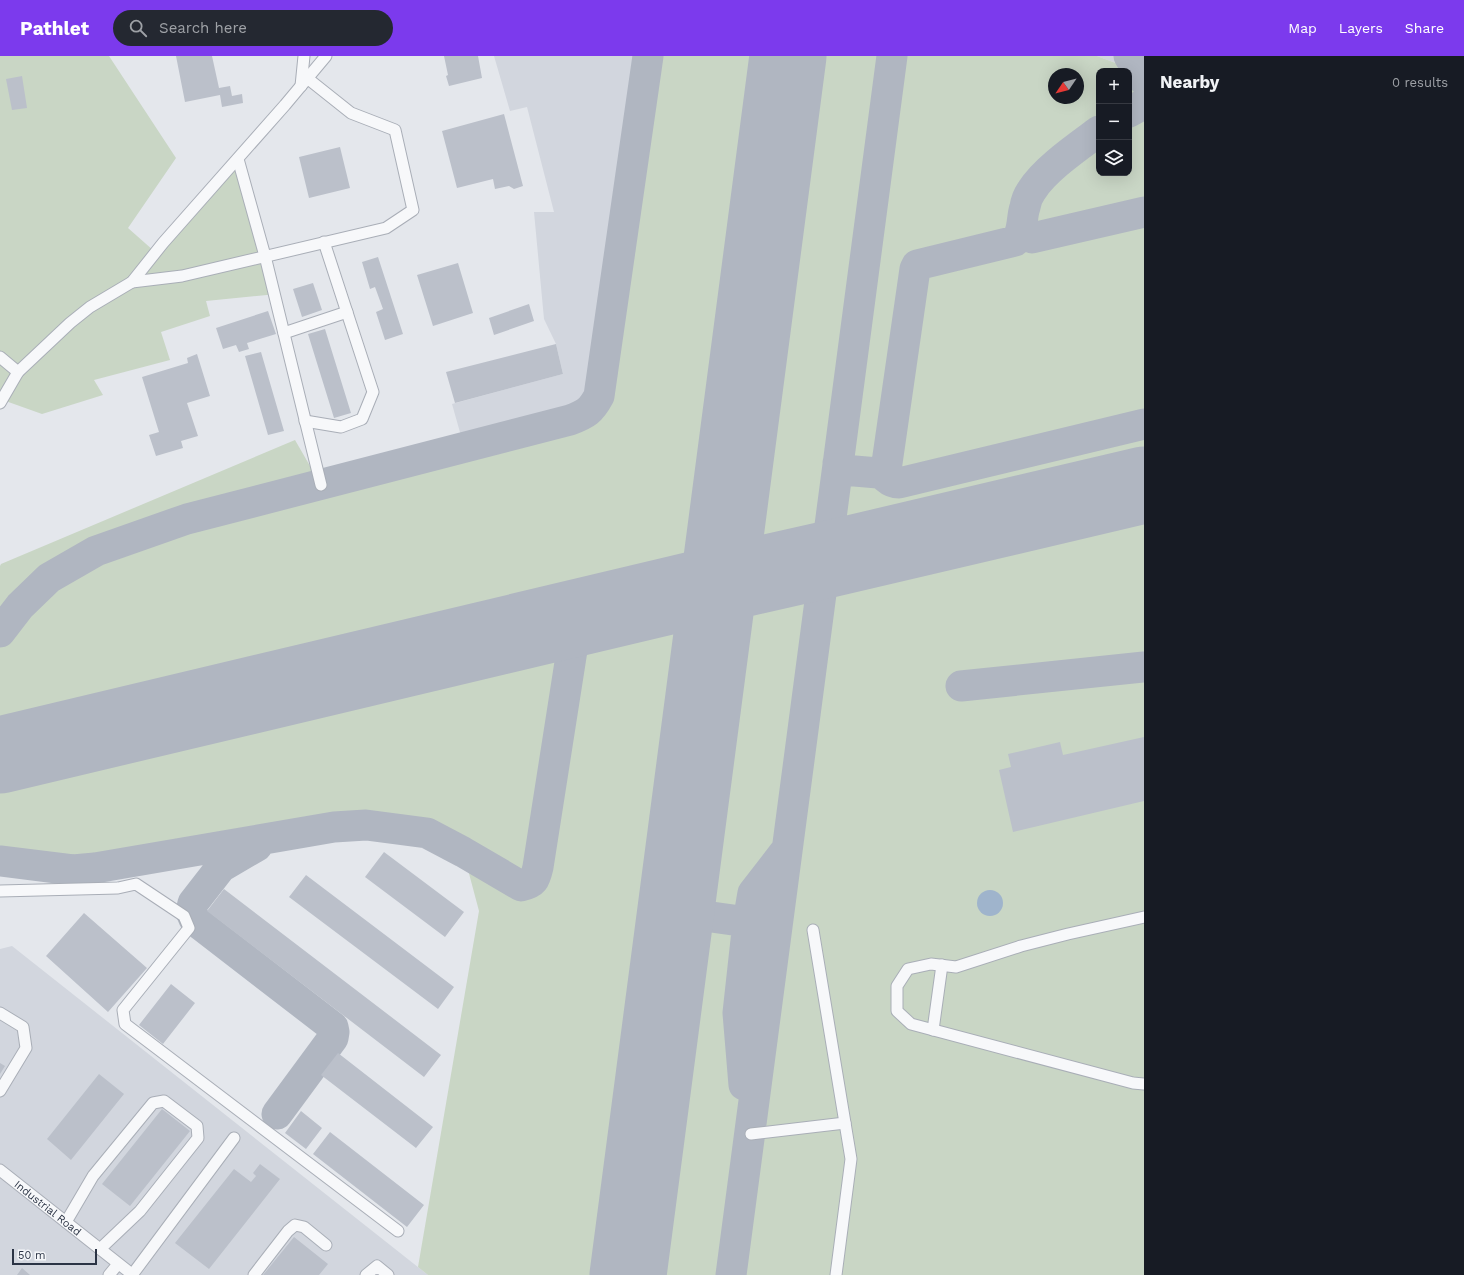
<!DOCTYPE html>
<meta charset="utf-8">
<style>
body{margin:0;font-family:"Work Sans",sans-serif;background:#242831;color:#f1f3f6}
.controls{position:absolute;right:12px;top:12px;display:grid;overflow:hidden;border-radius:8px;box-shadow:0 4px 16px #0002}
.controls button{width:36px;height:36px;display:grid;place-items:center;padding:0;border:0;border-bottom:1px solid #363941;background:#171b24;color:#f1f3f6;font:20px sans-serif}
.compass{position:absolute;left:1048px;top:12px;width:36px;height:36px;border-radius:50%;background:#171b24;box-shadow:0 4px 16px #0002;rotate:235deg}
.scale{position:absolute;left:12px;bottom:10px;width:85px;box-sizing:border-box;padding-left:4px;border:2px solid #2b3445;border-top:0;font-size:11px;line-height:14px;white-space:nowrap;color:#2b3445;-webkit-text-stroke:3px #f4f6f9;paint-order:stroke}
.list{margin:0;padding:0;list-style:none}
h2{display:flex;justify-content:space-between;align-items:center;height:52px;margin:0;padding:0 16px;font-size:17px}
h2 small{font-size:13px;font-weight:400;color:#9ea1a6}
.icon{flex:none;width:22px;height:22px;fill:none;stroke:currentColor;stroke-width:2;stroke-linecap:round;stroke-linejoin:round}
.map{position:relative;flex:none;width:1144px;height:1219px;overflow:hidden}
header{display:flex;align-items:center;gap:24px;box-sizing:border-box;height:56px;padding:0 20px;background:#7c3aed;color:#fff}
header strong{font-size:19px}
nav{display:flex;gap:22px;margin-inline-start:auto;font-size:14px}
.search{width:280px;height:36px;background:#242831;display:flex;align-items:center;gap:10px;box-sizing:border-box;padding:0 14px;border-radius:22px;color:#9ea1a6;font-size:15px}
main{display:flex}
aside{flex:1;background:#171b24}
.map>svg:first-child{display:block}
.built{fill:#d2d6de}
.green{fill:#c9d6c5;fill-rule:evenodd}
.water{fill:#9fb4cc}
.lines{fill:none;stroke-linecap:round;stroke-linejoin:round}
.taxiway{stroke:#b0b6c1;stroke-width:31}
.runway{stroke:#b0b6c1;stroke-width:77}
.building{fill:#bbc0ca}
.minor-casing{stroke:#a9aeb7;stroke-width:13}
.minor{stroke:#f7f8fa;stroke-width:11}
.labels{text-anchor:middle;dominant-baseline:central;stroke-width:3.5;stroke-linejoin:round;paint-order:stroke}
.street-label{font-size:11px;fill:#2b3445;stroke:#f4f6f9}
</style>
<header>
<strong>Pathlet</strong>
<div class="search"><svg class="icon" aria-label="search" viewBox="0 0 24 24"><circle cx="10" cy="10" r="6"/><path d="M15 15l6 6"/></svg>Search here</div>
<nav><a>Map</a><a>Layers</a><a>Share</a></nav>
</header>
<main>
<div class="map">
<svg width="1144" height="1219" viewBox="0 0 1144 1219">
<rect width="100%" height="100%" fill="#e4e7ec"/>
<!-- built -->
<path class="built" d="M494,0H657L608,348L604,358L596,365L583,370L467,401L452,348L563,318L556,288L544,263L534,156H554L527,51L510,55Z
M1097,0H1144V37L1129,12Z
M12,890L428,1219H0V893Z"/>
<!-- green -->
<path class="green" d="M0,0H109L176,102L128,172L154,195L236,105L277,238L206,245L210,260L161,276L170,304L94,324L103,339L42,358L0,343Z
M657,0H1097L1129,12L1144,37V1219H428L418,1211L479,855L467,810L427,777L366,769L334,771L95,812L73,814L0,805V510L1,508L295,384L321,429L467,401L583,370C597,365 602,362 608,348ZM1099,15H1129V117H1099ZM1054,18H1078V42H1054Z"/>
<!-- water -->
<path class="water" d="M977 847a13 13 0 1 1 26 0a13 13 0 1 1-26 0Z"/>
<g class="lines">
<!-- taxiway -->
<path class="taxiway" d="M1129,0L1144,24
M1129,56L1144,48
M1022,169L1024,178L1032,182L1144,156
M838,407L843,414L878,417L883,416L886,414L915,213L917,209L1015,185C1024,176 1021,162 1025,151C1026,145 1029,138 1032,134C1045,113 1079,90 1099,75
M878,417C888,420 887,427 899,427L1144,368
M0,576L20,550L49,522L96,495L187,463L570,364C586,358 591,355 599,340L648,0
M961,630L1144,611
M257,790L221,811L193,847L191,856L194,863L202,870L333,971L334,976L333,982L277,1058
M0,805L73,814L95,812L334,771L366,769L427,777L463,796L521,830C534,827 535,824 538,811L577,562
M676,856L769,869
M744,1029L738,957L748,866L753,837L787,793
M731,1219L892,0"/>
<!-- runway -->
<path class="runway" d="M0,699L719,528L825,504L1144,429
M628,1219L788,0"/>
</g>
<!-- building -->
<path class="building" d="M176,0H212L219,32L230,30L232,40L242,38L243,47L222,51L220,39L185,46Z
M444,0H478L482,22L449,30L446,20L448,19Z
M22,20L27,52L12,54L6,23Z
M504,58L523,130L514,133L509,130L495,133L493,123L457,132L442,75Z
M340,91L350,132L309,142L299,101Z
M378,201L403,278L385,284L376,256L383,253L375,231L370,233L362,206Z
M458,207L473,257L433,270L417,219Z
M313,227L322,254L302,261L293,233Z
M529,248L534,265L494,279L489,262Z
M268,255L276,278L247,287L249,293L239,296L236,289L223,293L216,272Z
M325,273L351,357L334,362L308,278Z
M556,288L563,318L455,347L446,316Z
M261,296L284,375L268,379L245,300Z
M197,298L210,340L187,347L198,380L181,385L183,392L156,400L149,379L159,376L142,321L188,307L187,302Z
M1144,681V745L1013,776L999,714L1011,711L1008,698L1060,686L1063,699Z
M384,796L464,856L445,881L365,821Z
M306,819L454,931L438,953L289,841Z
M224,833L441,999L424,1021L207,855Z
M84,857L147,912L108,956L46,900Z
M171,928L195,947L163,988L139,969Z
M338,997L433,1071L416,1092L321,1019Z
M0,1007L5,1010L0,1018Z
M99,1018L124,1038L71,1104L47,1083Z
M162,1053L190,1075L130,1150L102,1128Z
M301,1055L322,1072L306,1093L285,1077Z
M330,1076L424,1149L407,1171L313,1098Z
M260,1108L280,1123L209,1213L175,1187L234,1113L251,1126L256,1120L253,1117Z
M294,1181L328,1208L319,1219H263Z
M22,1212L30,1219H17Z"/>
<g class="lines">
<defs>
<g id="minor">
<path d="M301,30L304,0"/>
<path d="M238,103L265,200L321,429"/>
<path d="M132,226L182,220L386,172L413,154L395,74L351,57L307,22"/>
<path d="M284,277L347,256"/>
<path d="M0,301L18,316L70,267L90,251L132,226L163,187L285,49L326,0"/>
<path d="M0,347L18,316"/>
<path d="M305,365L341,371L362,363L373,336L324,186"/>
<path d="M0,835L118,832L136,828L184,860L189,872L123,954L125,968L398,1175"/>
<path d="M1144,861L1068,878L1021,890L956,911L931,908L908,913L897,930V955L911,968L1133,1027L1144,1028"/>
<path d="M813,874L851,1103L836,1219"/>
<path d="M0,957L23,971L26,992L0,1035"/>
<path d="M933,974L942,909"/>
<path d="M751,1078L845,1067"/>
<path id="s1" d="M0,1114L133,1219"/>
<path d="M66,1166L93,1120L153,1047L164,1045L197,1070L198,1082L140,1155L100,1193"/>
<path d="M109,1219L118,1208"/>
<path d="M132,1219L234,1082"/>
<path d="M254,1219L288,1175L295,1169L304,1171L326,1189"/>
<path d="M366,1219L377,1210L388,1219"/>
</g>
</defs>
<!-- minor casing -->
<use href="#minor" class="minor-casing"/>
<!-- minor -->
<use href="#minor" class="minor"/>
</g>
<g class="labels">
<!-- street labels -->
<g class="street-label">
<text stroke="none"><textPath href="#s1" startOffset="61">Industrial Road</textPath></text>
</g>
</g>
</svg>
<div class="controls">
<button>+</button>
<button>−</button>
<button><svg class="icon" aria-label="layers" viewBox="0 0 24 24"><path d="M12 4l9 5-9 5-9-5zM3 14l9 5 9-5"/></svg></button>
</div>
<svg class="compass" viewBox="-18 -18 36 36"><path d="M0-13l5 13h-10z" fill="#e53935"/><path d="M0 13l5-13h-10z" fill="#9ea1a6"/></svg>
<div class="scale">50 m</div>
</div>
<aside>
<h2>Nearby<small>0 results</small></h2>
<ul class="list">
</ul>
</aside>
</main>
